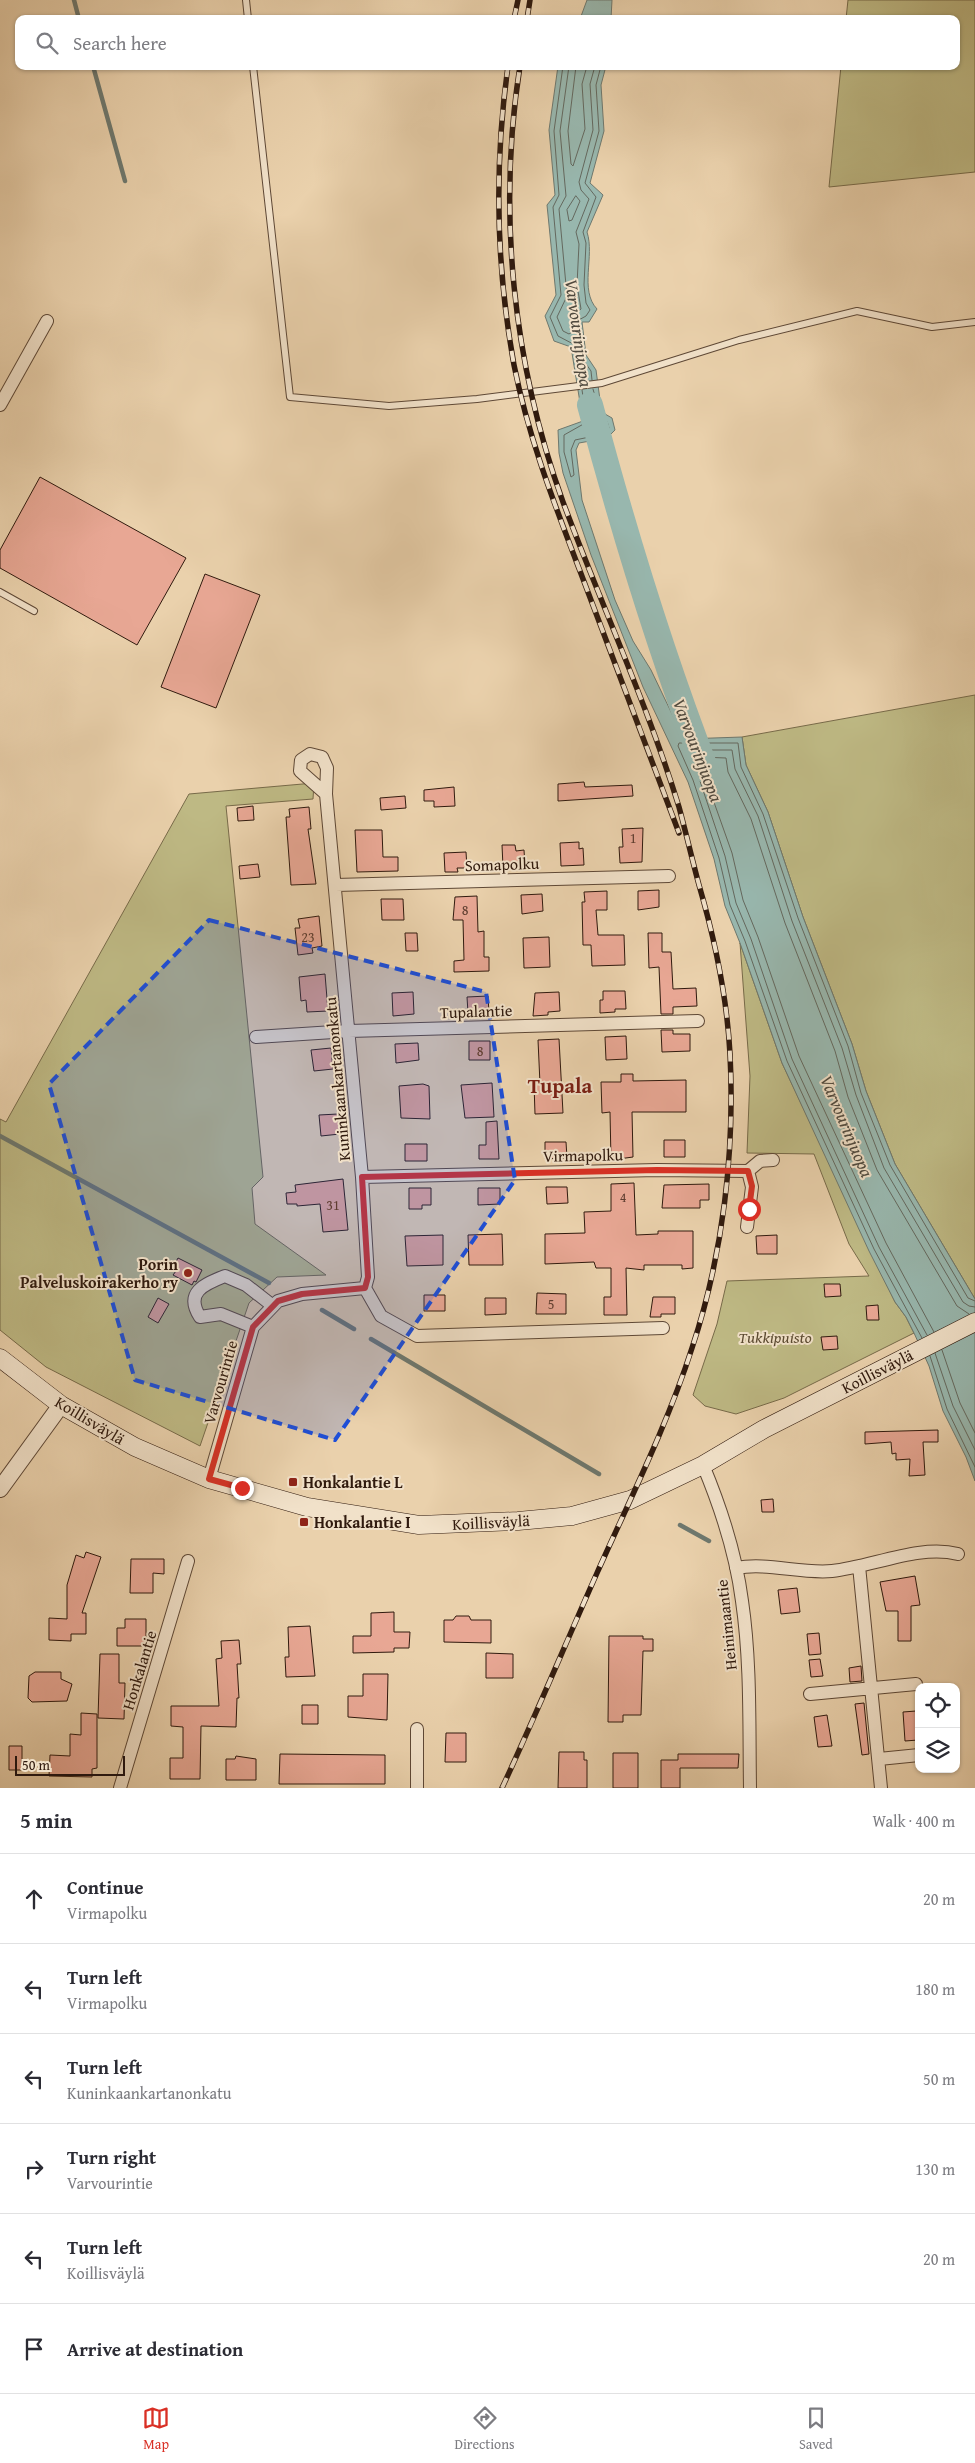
<!DOCTYPE html>
<meta charset="utf-8">
<style>
body{margin:0;font-family:"Gentium Book Plus",serif;background:#f7f7f7;color:#2b2b33}
.controls{position:absolute;right:15px;bottom:15px;display:grid;overflow:hidden;border-radius:10px;box-shadow:0 1px 4px #0004}
.controls button{width:45px;height:45px;display:grid;place-items:center;padding:0;border:0;border-bottom:1px solid #e1e1e2;background:#fff;color:#2b2b33;font:25px sans-serif}
.scale{position:absolute;left:15px;bottom:12px;width:110px;box-sizing:border-box;padding-left:5px;border:2px solid #301a0e;border-top:0;font-size:14px;line-height:18px;white-space:nowrap;color:#301a0e;-webkit-text-stroke:4px #f1e1c9;paint-order:stroke}
.stop{position:absolute;width:15px;height:15px;margin:-11px;border:4px solid #d93025;border-radius:50%;background:#fff}
.stop.end{background:#d93025;border-color:#fff;box-shadow:0 1px 5px #0008}
.list{margin:0;padding:0;list-style:none}
h2{display:flex;justify-content:space-between;align-items:center;height:65px;margin:0;padding:0 20px;font-size:21px}
h2 small{font-size:16px;font-weight:400;color:#7c7c81}
.list li{display:grid;grid-template-columns:32px 1fr auto;gap:15px;align-items:center;box-sizing:border-box;height:90px;padding:0 20px;border-top:1px solid #e1e1e2}
.list b{display:block;font-size:19px;white-space:nowrap}
.list p{margin:0;font-size:16px;white-space:nowrap;color:#7c7c81}
.list em{font-size:16px;font-style:normal;color:#7c7c81}
.icon{flex:none;width:28px;height:28px;fill:none;stroke:currentColor;stroke-width:2;stroke-linecap:round;stroke-linejoin:round}
.map{position:relative;flex:none;width:975px;height:1788px;overflow:hidden}
.search{position:absolute;background:#fff;box-shadow:0 1px 4px #0004;left:15px;right:15px;top:15px;height:55px;display:flex;align-items:center;gap:12px;box-sizing:border-box;padding:0 18px;border-radius:10px;color:#7c7c81;font-size:19px}
.sheet{height:605px;background:#fff}
nav{display:flex;justify-content:space-around;align-items:center;box-sizing:border-box;height:70px;border-top:1px solid #e1e1e2;background:#fff;font-size:14px;color:#7c7c81}
nav a{display:grid;justify-items:center;gap:2px}
nav .on{color:#d93025}
.map>svg:first-child{display:block}
.green{fill:#beb984;stroke:#776a49}
.water{fill:#98b7ae;stroke:#6e786e}
.lines{fill:none;stroke-linecap:round;stroke-linejoin:round}
.shore{stroke:#64685e;stroke-width:1}
.stream{stroke:#6e786e;stroke-width:4.5}
.river{stroke:#98b7ae;stroke-width:26}
.building{fill:#e8a794;stroke:#301a0e}
.service-casing{stroke:#5e4836;stroke-width:8}
.minor-casing{stroke:#5e4836;stroke-width:14}
.tertiary-casing{stroke:#5e4836;stroke-width:18}
.secondary-casing{stroke:#301a0e;stroke-width:19}
.service{stroke:#f1e1c9;stroke-width:6}
.minor{stroke:#f1e1c9;stroke-width:12}
.tertiary{stroke:#f1e1c9;stroke-width:16}
.secondary{stroke:#f1e1c9;stroke-width:18}
.rail-casing{stroke:#301a0e;stroke-width:5.5}
.rail{stroke:#f1e1c9;stroke-width:4;stroke-dasharray:11;stroke-linecap:butt}
.route{stroke:#d93025;stroke-width:6}
.marked{fill:#1d4ed8;fill-opacity:0.2;stroke:#1d4ed8;stroke-width:4;stroke-dasharray:10 6;stroke-linejoin:round}
.poi-dot{fill:#8f2418;stroke:#f1e1c9;stroke-width:2}
.labels{text-anchor:middle;dominant-baseline:central;stroke-width:4;stroke-linejoin:round;paint-order:stroke}
.number-label{font-size:14px;fill:#5e3d30}
.street-label{font-size:16px;fill:#301a0e;stroke:#f1e1c9}
.poi-label{font-size:16px;font-weight:bold;fill:#301a0e;stroke:#f1e1c9;text-anchor:start}
.park-label{font-size:16px;font-style:italic;fill:#5b4a31;stroke:#f1e1c9}
.water-label{font-size:18px;font-style:italic;fill:#4f493e;stroke:#f1e1c9}
.district-label{font-size:21px;font-weight:bold;fill:#7a1f14;stroke:#f1e1c9}
</style>
<div class="map">
<svg width="975" height="1788" viewBox="0 0 975 1788">
<rect width="100%" height="100%" fill="#ead1ac"/>
<filter id="stains"><feTurbulence type="fractalNoise" baseFrequency=".004" numOctaves="4"/><feColorMatrix values="0 0 0 0 .2 0 0 0 0 .09 0 0 0 0 .02 0 0 0 .5 -.17"/></filter>
<radialGradient id="worn" r=".72"><stop offset=".6" stop-color="#630" stop-opacity="0"/><stop offset="1" stop-color="#630" stop-opacity=".3"/></radialGradient>
<!-- green -->
<path class="green" d="M848,0H975V172L829,187L841,66H956V19H846Z
M975,695V1299L895,1164L866,1091L852,1044L803,917L768,812L746,765L742,737Z
M314,783L313,799L226,806L263,1177L252,1188L255,1224L326,1275L277,1277L249,1303L200,1446L46,1367L0,1330V1119L6,1122L189,794Z
M740,943L782,1063L895,1302L906,1317L914,1333L784,1398L736,1414L705,1406L693,1395L717,1324L727,1281L869,1276L849,1244L814,1154L747,1153L750,1076Z"/>
<!-- water -->
<path class="water" d="M587,0H612L611,19H580Z
M558,66H606L601,85L604,131L590,183L603,195L587,232C595,256 579,290 597,309L589,322H582L586,355L596,370L600,400L605,414L612,418L615,430L607,438L579,443L576,450L582,500L615,600L633,641L651,670L684,739L742,737L746,765L768,812L803,917L852,1044L866,1091L895,1164L975,1299V1481L966,1457L943,1411L929,1366L914,1333L906,1317L895,1302L869,1251L782,1063L740,943L725,906L714,859L688,782L643,687L591,555L563,473L559,453L558,430L583,421L571,347L554,341L545,316L556,295L547,205L555,195L549,130Z"/>
<g class="lines">
<!-- shore -->
<path class="shore" d="M563,66L554,131L559,195L553,207L561,295L550,317L558,336L577,346L580,344L577,321L586,316L590,310L586,303L584,285L586,243L583,232L596,197L585,183L599,131L596,85L601,66
M569,66L560,131L566,196L559,209L567,296L557,317L563,331L569,334L572,332V317L581,309L577,285L579,244L576,232L589,199L581,190L579,182L593,130L590,84L595,66
M576,66L568,131L571,164L573,166L585,129L582,84L587,66
M576,196L580,201L572,220L569,221L567,210Z
M580,381L577,356L579,354L591,371L592,380
M582,390L587,422L564,435V452L571,477L574,475L571,450L575,440L604,434L609,428L607,421L600,415L593,389
M934,1332L886,1243L799,1056L758,937L743,900L732,853L699,760L700,757L726,758L728,772L751,819L785,923L835,1051L848,1097L877,1170L957,1306L969,1314
M927,1335L879,1247L792,1059L751,939L736,903L725,856L699,778L688,753L689,750H732L735,769L758,816L792,921L842,1048L856,1095L884,1168L963,1302L969,1306L975,1307
M922,1338L874,1249L787,1061L745,941L730,905L719,858L693,780L678,746L679,743H738L741,767L763,814L798,918L848,1046L861,1093L890,1165L968,1298L975,1301
M942,1350L960,1403L975,1433
M935,1353L953,1406L975,1450
M930,1356L947,1409L975,1467"/>
<!-- stream -->
<path class="stream" d="M74,0L79,19
M93,66L125,181
M0,1136L269,1283
M322,1310L354,1329
M371,1339L599,1474
M680,1525L709,1541"/>
<!-- river -->
<path class="river" d="M590,405C623,529 660,651 706,770"/>
</g>
<!-- building -->
<path class="building" d="M40,477L186,558L137,645L0,568V550Z
M205,574L260,595L216,708L161,687Z
M584,782L585,787L632,785L633,796L558,801V784Z
M454,787L455,806L434,807V801H424V790Z
M405,796L406,808L381,810L380,798Z
M253,806L254,820L238,821L237,808Z
M309,807L311,829H308L316,884L291,885L286,817H290L289,809Z
M643,828L642,862L620,863L619,847H623L622,829Z
M355,830H382L383,857H398V871L357,872Z
M579,842V849L583,848L584,865L561,866L560,843Z
M502,845H515L516,851L524,850L525,866L503,867Z
M466,852L467,868H457L458,872H445L444,853Z
M258,864L260,877L240,879L239,866Z
M659,890V907L638,910V891Z
M607,891V910H596L598,935H624L625,965L592,966L591,945H583L582,902H585L584,892Z
M542,894L543,911L522,914L521,895Z
M477,896L478,932L484,931V957H489V971L454,972V961L464,960L463,920H453L455,897Z
M381,899H403L404,920H382Z
M319,916L322,946L312,948L313,953L298,955L295,928H300L298,919Z
M405,933H417L418,951H406Z
M648,933H662V952H671L673,989L696,988L697,1006L673,1007V1014H661L659,967L649,968Z
M549,937L550,967L524,968L523,938Z
M325,974L328,1011L307,1012L306,1000L301,1001L299,977Z
M603,991H625L626,1009H615V1012L600,1013V1000H603Z
M413,992L414,1014L393,1016L392,993Z
M559,992L560,1011L548,1012V1015L533,1016L535,993Z
M488,996L489,1013H468L467,997Z
M661,1030H673V1034H690V1051L662,1052Z
M626,1036L627,1059L606,1060L605,1037Z
M559,1039L563,1113L535,1114L534,1084H540L538,1040Z
M469,1041H490V1060H469Z
M418,1043L419,1060L396,1063L395,1044Z
M331,1048L333,1069L314,1071L311,1050Z
M621,1074H633V1081L686,1080V1112H632L633,1157L611,1160L610,1112L602,1113L601,1082H621Z
M492,1083L494,1117L465,1118L461,1085Z
M423,1084L429,1086L430,1119L401,1118L399,1086Z
M338,1114L340,1134L321,1136L319,1115Z
M497,1121L499,1159H479V1145H486V1122Z
M664,1140H685V1157H664Z
M545,1142H566L567,1158L545,1159Z
M405,1144H427V1161H405Z
M343,1179L348,1230L323,1232L320,1204L297,1206V1204H287L286,1193L296,1192L295,1185Z
M634,1183L636,1235L658,1234V1231H693V1268L682,1269V1265H644V1270L626,1268L627,1315H604V1297H611V1268H596L594,1262L545,1264V1234L585,1233L584,1212L611,1211V1184Z
M709,1184V1200H700V1208H662L664,1185Z
M546,1187H567L568,1203L547,1204Z
M409,1188H431V1205H422V1209H409Z
M478,1188H500V1204L478,1205Z
M502,1234L503,1265H469L468,1235Z
M443,1235V1265L407,1266L405,1236Z
M777,1235V1254H757L756,1236Z
M178,1258L202,1270L196,1282L194,1281L192,1285L173,1275L176,1271L172,1269Z
M824,1284H840L841,1296L825,1297Z
M537,1293L566,1294V1314H536Z
M424,1295H445V1311H424Z
M653,1297H675V1314H661V1317H650Z
M158,1298L169,1304L158,1323L148,1317Z
M485,1298H506V1314L485,1315Z
M878,1305L879,1320H867L866,1306Z
M837,1336L838,1349L823,1350L821,1337Z
M938,1430V1442H923L925,1475L909,1476L910,1459L896,1460V1453L892,1454L891,1442L865,1444V1432Z
M773,1499L774,1512H762L761,1500Z
M86,1552L101,1557L82,1613H86V1634H71V1641L49,1640V1618L67,1619V1585L76,1555L84,1558Z
M131,1559H164V1574L153,1573V1593H130Z
M915,1576L920,1605L911,1606V1641H898V1611H886L880,1582Z
M797,1588L800,1612L781,1614L778,1590Z
M394,1612V1632H410L409,1648H394V1652L353,1653V1636H371V1613Z
M456,1616H469L471,1620H491V1643L444,1642V1620H453Z
M125,1619H146V1646H117V1628H125Z
M310,1626L315,1676L286,1677L285,1657H289L288,1627Z
M819,1633L821,1654L809,1655L807,1634Z
M609,1636H643V1639H653V1651H643L641,1715H623V1722H608Z
M239,1640L241,1664H237L239,1698H237L236,1727L201,1726L200,1779H170V1758H183V1727L171,1726V1706H219L216,1659L222,1658L221,1641Z
M486,1653L513,1654V1678H486Z
M100,1654H119V1683H125L124,1719L98,1718Z
M820,1659L823,1676L811,1677L809,1660Z
M861,1666L862,1681L850,1682L849,1668Z
M35,1672H61V1679L72,1684L67,1701L32,1702L28,1698L29,1676Z
M363,1674H388L387,1720L348,1717V1696H363Z
M864,1703L869,1754L862,1755L855,1704Z
M302,1705H318V1724H302Z
M916,1711L918,1740L905,1741L903,1712Z
M81,1713L97,1714V1768L92,1769V1777L49,1776L50,1755L70,1756V1734L81,1735Z
M827,1715L832,1746L818,1747L814,1717Z
M446,1733H466V1762H445Z
M9,1746H22V1770H9Z
M559,1752H584V1760H587V1788H558Z
M613,1753H638V1788H613Z
M280,1754L385,1755V1784H279Z
M678,1754H739L738,1768H680V1788H661V1760H678Z
M236,1756L256,1759V1780H226V1759H235Z"/>
<g class="lines">
<defs>
<path id="service" d="M246,0L248,19
M253,66L290,397L389,406L477,399L602,383L739,340L857,311L932,327L975,322
M0,592L34,611"/>
<path id="minor" d="M0,405L47,321
M326,794L327,768L322,757L310,754L301,760L300,771L326,794L362,1177L368,1277L365,1288L381,1316L417,1336L663,1328
M336,885L669,876
M256,1037L349,1031L698,1021
M748,1171L760,1161L773,1160
M362,1177L657,1170L748,1171L752,1187L747,1227
M253,1327L221,1314L200,1317C184,1292 205,1284 225,1276L246,1285L273,1306
M703,1465C721,1508 736,1554 742,1601C751,1662 749,1726 750,1788
M209,1479L253,1327L278,1301L302,1294L365,1288
M859,1566L881,1788
M736,1568C768,1562 800,1574 832,1571C872,1567 919,1544 958,1554
M810,1694L916,1684
M417,1729V1788
M879,1759L919,1755
M120,1788L188,1561"/>
<path id="tertiary" d="M0,1489L61,1405"/>
<path id="secondary" d="M0,1358L61,1405L135,1447L209,1479L307,1507L419,1525L518,1521L572,1516L630,1500L703,1465L764,1429L975,1322"/>
</defs>
<!-- service casing -->
<use href="#service" class="service-casing"/>
<!-- minor casing -->
<use href="#minor" class="minor-casing"/>
<!-- tertiary casing -->
<use href="#tertiary" class="tertiary-casing"/>
<!-- secondary casing -->
<use href="#secondary" class="secondary-casing"/>
<!-- service -->
<use href="#service" class="service"/>
<!-- minor -->
<use href="#minor" class="minor"/>
<!-- tertiary -->
<use href="#tertiary" class="tertiary"/>
<!-- secondary -->
<use href="#secondary" class="secondary"/>
<defs>
<path id="rail" d="M514,19L518,0
M527,19L530,0
M508,66C494,166 496,266 514,365C528,436 554,503 580,571C613,658 646,745 679,833
M502,1788C535,1717 565,1645 597,1573C630,1499 667,1426 692,1348C723,1255 735,1152 730,1054C727,997 715,940 699,885C692,859 686,833 679,807C647,703 601,604 563,502C513,364 497,212 520,66"/>
</defs>
<!-- rail casing -->
<use href="#rail" class="rail-casing"/>
<!-- rail -->
<use href="#rail" class="rail"/>
</g>
<g class="lines">
<!-- route -->
<path class="route" d="M242,1488L209,1479L253,1327L278,1301L302,1294L365,1288L368,1277L362,1177L657,1170L748,1171L752,1186L749,1209"/>
</g>
<!-- marked area -->
<path class="marked" d="M209,920L486,992L515,1180L335,1440L135,1380L49,1084Z"/>
<!-- markers -->
<g class="poi-dot">
<circle cx="188" cy="1273" r="5"/>
<rect x="288" y="1477" width="10" height="10" rx="2.5"/>
<rect x="299" y="1517" width="10" height="10" rx="2.5"/>
</g>
<g class="labels">
<!-- number labels -->
<g class="number-label">
<text x="633" y="838">1</text>
<text x="465" y="910">8</text>
<text x="308" y="937">23</text>
<text x="480" y="1051">8</text>
<text x="623" y="1197">4</text>
<text x="333" y="1205">31</text>
<text x="551" y="1304">5</text>
</g>
<!-- street labels -->
<g class="street-label">
<text transform="translate(502 864) rotate(-2)">Somapolku</text>
<text transform="translate(476 1011) rotate(-2)">Tupalantie</text>
<text transform="translate(337 1079) rotate(-95)">Kuninkaankartanonkatu</text>
<text transform="translate(583 1155) rotate(-1)">Virmapolku</text>
<text transform="translate(877 1371) rotate(-27)">Koillisväylä</text>
<text transform="translate(220 1382) rotate(-74)">Varvourintie</text>
<text transform="translate(90 1420) rotate(31)">Koillisväylä</text>
<text transform="translate(491 1522) rotate(-3)">Koillisväylä</text>
<text transform="translate(726 1625) rotate(-96)">Heinimaantie</text>
<text transform="translate(139 1670) rotate(-73)">Honkalantie</text>
</g>
<!-- poi labels -->
<g class="poi-label">
<text x="178" y="1264" text-anchor="end">Porin<tspan x="178" dy="18">Palveluskoirakerho ry</tspan></text>
<text x="303" y="1482">Honkalantie L</text>
<text x="314" y="1522">Honkalantie I</text>
</g>
<!-- park labels -->
<g class="park-label">
<text x="775" y="1337">Tukkipuisto</text>
</g>
<!-- water labels -->
<g class="water-label">
<text transform="translate(579 333) rotate(82)">Varvourinjuopa</text>
<text transform="translate(698 750) rotate(69)">Varvourinjuopa</text>
<text transform="translate(847 1126) rotate(67)">Varvourinjuopa</text>
</g>
<!-- district labels -->
<g class="district-label">
<text x="560" y="1085">Tupala</text>
</g>
</g>
<rect width="100%" height="100%" filter="url(#stains)"/>
<rect width="100%" height="100%" fill="url(#worn)"/>
</svg>
<div class="controls">
<button><svg class="icon" aria-label="locate" viewBox="0 0 24 24"><circle cx="12" cy="12" r="6"/><path d="M12 2v4M12 18v4M2 12h4M18 12h4"/></svg></button>
<button><svg class="icon" aria-label="layers" viewBox="0 0 24 24"><path d="M12 4l9 5-9 5-9-5zM3 14l9 5 9-5"/></svg></button>
</div>
<div class="scale">50 m</div>
<div class="stop" style="left:749px;top:1209px"></div>
<div class="stop end" style="left:242px;top:1488px"></div>
<div class="search"><svg class="icon" aria-label="search" viewBox="0 0 24 24"><circle cx="10" cy="10" r="6"/><path d="M15 15l6 6"/></svg>Search here</div>
</div>
<section class="sheet">
<h2>5 min<small>Walk · 400 m</small></h2>
<ul class="list">
<li><svg class="icon" aria-label="ahead" viewBox="0 0 24 24"><path d="M12 20V5M6 11l6-6 6 6"/></svg><div><b>Continue</b><p>Virmapolku</p></div><em>20 m</em></li>
<li><svg class="icon" aria-label="left" viewBox="0 0 24 24"><path d="M17 20v-9H6M10 6l-5 5 5 5"/></svg><div><b>Turn left</b><p>Virmapolku</p></div><em>180 m</em></li>
<li><svg class="icon" aria-label="left" viewBox="0 0 24 24"><path d="M17 20v-9H6M10 6l-5 5 5 5"/></svg><div><b>Turn left</b><p>Kuninkaankartanonkatu</p></div><em>50 m</em></li>
<li><svg class="icon" aria-label="right" viewBox="0 0 24 24"><path d="M7 20v-9h11M14 6l5 5-5 5"/></svg><div><b>Turn right</b><p>Varvourintie</p></div><em>130 m</em></li>
<li><svg class="icon" aria-label="left" viewBox="0 0 24 24"><path d="M17 20v-9H6M10 6l-5 5 5 5"/></svg><div><b>Turn left</b><p>Koillisväylä</p></div><em>20 m</em></li>
<li><svg class="icon" aria-label="arrive" viewBox="0 0 24 24"><path d="M6 21V4h12l-3 4 3 4H6"/></svg><div><b>Arrive at destination</b></div></li>
</ul>
</section>
<nav>
<a class="on"><svg class="icon" aria-label="map" viewBox="0 0 24 24"><path d="M3 6l6-2 6 2 6-2v14l-6 2-6-2-6 2zM9 4v14M15 6v14"/></svg>Map</a>
<a><svg class="icon" aria-label="directions" viewBox="0 0 24 24"><path d="M12 3l9 9-9 9-9-9zM9 14v-3h6M13 9l2 2-2 2"/></svg>Directions</a>
<a><svg class="icon" aria-label="saved" viewBox="0 0 24 24"><path d="M7 4h10v16l-5-4-5 4z"/></svg>Saved</a>
</nav>
